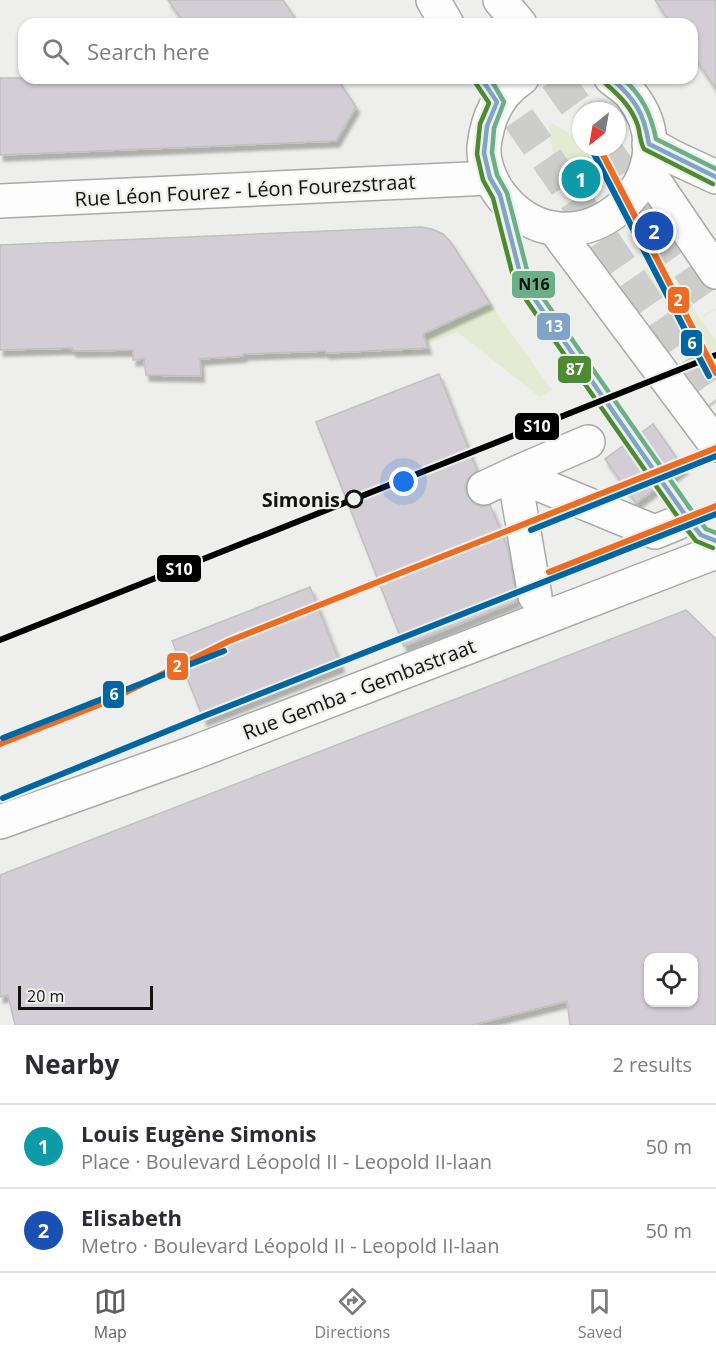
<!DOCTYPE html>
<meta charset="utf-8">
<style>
body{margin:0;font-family:"Open Sans",sans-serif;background:#f7f7f7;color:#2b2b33}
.controls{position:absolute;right:18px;bottom:18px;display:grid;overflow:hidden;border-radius:12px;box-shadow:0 2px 4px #0004}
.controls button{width:54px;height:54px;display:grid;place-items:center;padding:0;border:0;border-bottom:2px solid #e1e1e2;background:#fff;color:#2b2b33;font:30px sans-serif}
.compass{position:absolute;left:572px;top:102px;width:54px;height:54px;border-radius:50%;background:#fff;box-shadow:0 2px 4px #0004;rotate:211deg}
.scale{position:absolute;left:18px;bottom:15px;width:135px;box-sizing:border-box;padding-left:6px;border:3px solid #121210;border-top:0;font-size:16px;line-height:21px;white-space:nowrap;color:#121210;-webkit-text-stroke:4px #eff0eb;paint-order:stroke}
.you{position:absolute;left:404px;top:482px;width:21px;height:21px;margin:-15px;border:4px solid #fff;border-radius:50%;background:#1a73e8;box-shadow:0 0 0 9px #1a73e833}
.badge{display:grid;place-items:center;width:39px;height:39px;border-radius:50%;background:#5f5f5d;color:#fff;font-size:20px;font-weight:700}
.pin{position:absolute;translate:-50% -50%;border:3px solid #fff;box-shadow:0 2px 6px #0006}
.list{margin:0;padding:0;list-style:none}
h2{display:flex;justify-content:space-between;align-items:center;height:78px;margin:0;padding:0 24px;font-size:26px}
h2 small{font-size:20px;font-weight:400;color:#7c7c81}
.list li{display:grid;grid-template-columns:39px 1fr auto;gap:18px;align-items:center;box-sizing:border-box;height:84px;padding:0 24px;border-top:2px solid #e1e1e2}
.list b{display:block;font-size:22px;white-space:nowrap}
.list p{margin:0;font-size:20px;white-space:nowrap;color:#7c7c81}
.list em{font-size:20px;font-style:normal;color:#7c7c81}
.icon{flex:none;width:33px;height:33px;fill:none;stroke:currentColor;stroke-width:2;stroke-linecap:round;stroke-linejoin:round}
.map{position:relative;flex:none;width:716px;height:1025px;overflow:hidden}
.search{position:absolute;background:#fff;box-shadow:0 2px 4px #0004;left:18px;right:18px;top:18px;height:66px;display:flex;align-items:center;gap:15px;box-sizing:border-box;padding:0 21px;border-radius:18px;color:#7c7c81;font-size:22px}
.sheet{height:246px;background:#fff}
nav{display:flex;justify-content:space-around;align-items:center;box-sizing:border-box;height:84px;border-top:2px solid #e1e1e2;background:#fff;font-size:16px;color:#7c7c81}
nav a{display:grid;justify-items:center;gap:3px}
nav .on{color:#5f5f5d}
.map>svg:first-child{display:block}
.green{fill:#e5ebd3}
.building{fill:#d3ced5;stroke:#c0c0bf;stroke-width:1.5;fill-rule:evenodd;filter:url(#shadow)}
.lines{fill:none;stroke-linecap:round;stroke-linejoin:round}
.highway-tunnel{stroke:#cdcecb;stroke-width:33;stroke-dasharray:33 16;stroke-linecap:butt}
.street-casing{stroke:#a9aaa8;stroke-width:36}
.primary-casing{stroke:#a9aaa8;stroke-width:36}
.street{stroke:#fcfdfc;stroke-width:33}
.primary{stroke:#fcfdfc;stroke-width:33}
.bus-1-casing{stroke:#eff0eb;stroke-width:9}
.bus-2-casing{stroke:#eff0eb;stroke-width:9}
.bus-3-casing{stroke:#eff0eb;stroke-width:9}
.bus-1{stroke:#7ea4c7;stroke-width:4.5}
.bus-2{stroke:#4c8b33;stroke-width:4.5}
.bus-3{stroke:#6aaf88;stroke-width:4.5}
.rail-1-casing{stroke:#eff0eb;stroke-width:10}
.rail-1{stroke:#000;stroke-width:6}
.metro-1-casing{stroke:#eff0eb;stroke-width:10}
.metro-2-casing{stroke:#eff0eb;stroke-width:10}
.metro-1{stroke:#ed6c23;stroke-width:6}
.metro-2{stroke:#0066a3;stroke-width:6}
.stop-dot{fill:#eff0eb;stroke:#121210;stroke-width:3}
.labels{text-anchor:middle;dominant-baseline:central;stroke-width:4.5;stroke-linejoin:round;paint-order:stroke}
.street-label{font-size:20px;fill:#121210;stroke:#eff0eb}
.stop-label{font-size:20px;font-weight:bold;fill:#121210;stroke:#eff0eb;text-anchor:end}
.line-badge{stroke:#eff0eb;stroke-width:2}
.badge-label{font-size:16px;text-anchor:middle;font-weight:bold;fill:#fff}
.pale-badge-label{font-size:16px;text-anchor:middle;font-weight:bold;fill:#111}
</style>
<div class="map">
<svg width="716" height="1025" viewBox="0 0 716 1025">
<defs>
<filter id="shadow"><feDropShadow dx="3.5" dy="6" stdDeviation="1.5" flood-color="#0004"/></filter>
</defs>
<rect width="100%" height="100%" fill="#eeefec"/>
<!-- green -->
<path class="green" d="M552,123L581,140V147H590C594,151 606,160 607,166C610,179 583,191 573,193C558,176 550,148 549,126Z
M660,261L716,341V377L642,270Z
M490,303L552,390L540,397L457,332L405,355L399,344Z"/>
<!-- building -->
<path class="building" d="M168,0H283L299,24H185Z
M655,0H716V89L692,54V24H671Z
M0,78H337L356,107L336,141L0,155Z
M421,227L432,229L443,234L450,241L490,303L423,334L428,348L326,353V351L243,354V356L200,359L201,376L146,375L144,359L133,360V350L73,351L72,348L0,350V245Z
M439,374L477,471L468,478L465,487L467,495L474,504L482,507L490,505L508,549L517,601L404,646L316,422Z
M653,424L684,468L636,503L605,459Z
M310,587L341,666L204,720L172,641Z
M686,610L716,639V1025H570L567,1001L472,1025H15L8,995L0,997V875ZM648,957H693V1002H648Z"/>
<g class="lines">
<!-- highway-tunnel -->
<path class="highway-tunnel" d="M491,78L716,403
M556,78L581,113
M604,147L716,308"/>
<defs>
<path id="street" d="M649,144L675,158L716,177
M0,201L490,178
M484,488L514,474L655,532L677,523
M535,596L514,474L588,442
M0,822L193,753L716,552"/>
<path id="primary" d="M433,0L447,24
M500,0L520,24
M522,78C497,94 487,119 484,147C483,164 492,185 503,198C573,282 696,179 632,96C627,89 618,84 611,78
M648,162L652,178L716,272
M554,228L716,445"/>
</defs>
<!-- street casing -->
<use href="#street" class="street-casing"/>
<!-- primary casing -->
<use href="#primary" class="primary-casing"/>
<!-- street -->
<use href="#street" class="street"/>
<!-- primary -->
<use href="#primary" class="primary"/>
<defs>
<path id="bus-1" d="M481,78L497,102L487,126L484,153L490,178L500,195L522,281L688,519L701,535L716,541
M611,78C635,99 644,113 649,144L716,177"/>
<path id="bus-2" d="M475,82L489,103L480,124L477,154L483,180L493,198L515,284L682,523L696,541L713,548
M606,84C620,96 632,108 638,126C640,134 640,142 644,149L713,184"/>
<path id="bus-3" d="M490,78L504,102L494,128L492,153L497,175L507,193L529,278L694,514L706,529L716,533
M622,78C642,95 651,114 656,139L716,169"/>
</defs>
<!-- bus-1 casing -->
<use href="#bus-1" class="bus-1-casing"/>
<!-- bus-2 casing -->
<use href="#bus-2" class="bus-2-casing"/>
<!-- bus-3 casing -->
<use href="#bus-3" class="bus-3-casing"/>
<!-- bus-1 -->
<use href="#bus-1" class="bus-1"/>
<!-- bus-2 -->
<use href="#bus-2" class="bus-2"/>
<!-- bus-3 -->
<use href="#bus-3" class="bus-3"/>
<defs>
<path id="rail-1" d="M0,640L716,355"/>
</defs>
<!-- rail-1 casing -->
<use href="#rail-1" class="rail-1-casing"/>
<!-- rail-1 -->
<use href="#rail-1" class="rail-1"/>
<defs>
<path id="metro-1" d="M599,147L716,373
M549,572L716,506
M0,744L106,702L229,641L716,448"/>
<path id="metro-2" d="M592,150L709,376
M531,530L716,456
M3,738L224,651
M3,798L204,716L716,514"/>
</defs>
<!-- metro-1 casing -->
<use href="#metro-1" class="metro-1-casing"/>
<!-- metro-2 casing -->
<use href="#metro-2" class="metro-2-casing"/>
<!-- metro-1 -->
<use href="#metro-1" class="metro-1"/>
<!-- metro-2 -->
<use href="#metro-2" class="metro-2"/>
</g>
<!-- markers -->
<circle class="stop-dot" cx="354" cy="499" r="8"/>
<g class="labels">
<!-- street labels -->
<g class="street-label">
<text transform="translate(245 190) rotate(-3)">Rue Léon Fourez - Léon Fourezstraat</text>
<text transform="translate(359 689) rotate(-21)">Rue Gemba - Gembastraat</text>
</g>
<!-- stop labels -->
<g class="stop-label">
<text x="340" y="499">Simonis</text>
</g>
</g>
<g class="line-badge">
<rect x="511" y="270" width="45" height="29" rx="6" fill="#6aaf88"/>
<rect x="667" y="286" width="23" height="28" rx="6" fill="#ed6c23"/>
<rect x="536" y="312" width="35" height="29" rx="6" fill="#7ea4c7"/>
<rect x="680" y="329" width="23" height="28" rx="6" fill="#0066a3"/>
<rect x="557" y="355" width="35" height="29" rx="6" fill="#4c8b33"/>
<rect x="514" y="412" width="46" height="29" rx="6" fill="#000"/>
<rect x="156" y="554" width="46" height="29" rx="6" fill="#000"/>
<rect x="166" y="652" width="23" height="29" rx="6" fill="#ed6c23"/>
<rect x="102" y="680" width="23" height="29" rx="6" fill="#0066a3"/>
</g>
<g class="badge-label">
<text x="678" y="306">2</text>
<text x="554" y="332">13</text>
<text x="692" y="349">6</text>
<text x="575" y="375">87</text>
<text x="537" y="432">S10</text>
<text x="179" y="575">S10</text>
<text x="177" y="672">2</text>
<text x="114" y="700">6</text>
</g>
<g class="pale-badge-label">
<text x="534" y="290">N16</text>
</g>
</svg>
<div class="controls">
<button><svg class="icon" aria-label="locate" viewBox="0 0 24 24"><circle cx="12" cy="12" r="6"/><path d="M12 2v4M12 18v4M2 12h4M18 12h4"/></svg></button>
</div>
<svg class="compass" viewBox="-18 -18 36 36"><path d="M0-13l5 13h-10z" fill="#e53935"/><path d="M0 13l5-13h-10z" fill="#7c7c81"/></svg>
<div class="scale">20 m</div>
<div class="you"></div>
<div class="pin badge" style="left:581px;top:179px;background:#0f9aa8">1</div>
<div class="pin badge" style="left:654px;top:231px;background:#1a4fb4">2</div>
<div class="search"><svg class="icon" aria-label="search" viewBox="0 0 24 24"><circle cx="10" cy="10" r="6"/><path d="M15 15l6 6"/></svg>Search here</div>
</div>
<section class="sheet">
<h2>Nearby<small>2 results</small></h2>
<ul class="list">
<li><span class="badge" style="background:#0f9aa8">1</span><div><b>Louis Eugène Simonis</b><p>Place · Boulevard Léopold II - Leopold II-laan</p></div><em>50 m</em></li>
<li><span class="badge" style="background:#1a4fb4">2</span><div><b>Elisabeth</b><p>Metro · Boulevard Léopold II - Leopold II-laan</p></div><em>50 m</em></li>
</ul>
</section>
<nav>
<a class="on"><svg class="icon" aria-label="map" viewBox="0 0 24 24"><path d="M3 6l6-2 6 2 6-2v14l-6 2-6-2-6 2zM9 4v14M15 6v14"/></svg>Map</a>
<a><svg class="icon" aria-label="directions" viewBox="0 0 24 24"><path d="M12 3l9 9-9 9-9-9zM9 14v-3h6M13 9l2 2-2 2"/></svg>Directions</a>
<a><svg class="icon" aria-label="saved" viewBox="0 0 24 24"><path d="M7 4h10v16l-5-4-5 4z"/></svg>Saved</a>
</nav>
